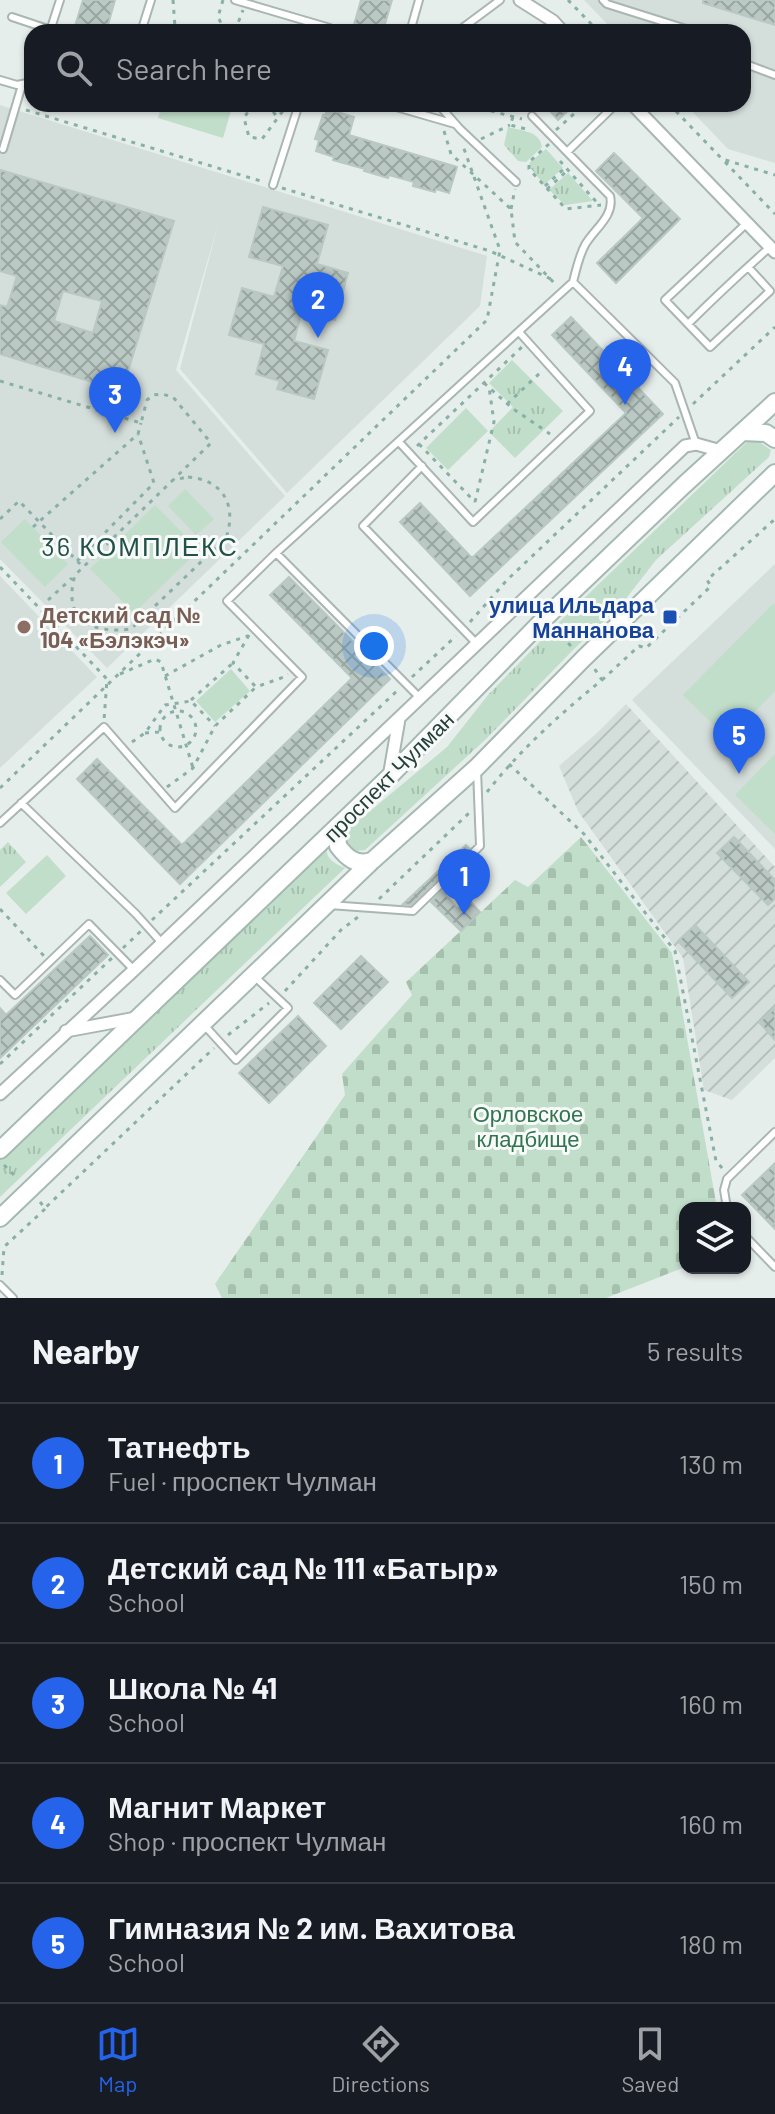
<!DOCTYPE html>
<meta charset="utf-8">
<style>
body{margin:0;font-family:Barlow,sans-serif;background:#20242c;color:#f1f3f6}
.controls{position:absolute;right:24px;bottom:24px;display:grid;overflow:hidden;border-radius:16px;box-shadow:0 2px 6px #0004}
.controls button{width:72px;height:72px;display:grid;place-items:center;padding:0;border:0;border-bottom:2px solid #363941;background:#171b24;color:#f1f3f6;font:40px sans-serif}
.you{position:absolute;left:374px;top:646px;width:28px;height:28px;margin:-20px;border:6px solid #fff;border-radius:50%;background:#1a73e8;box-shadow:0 0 0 12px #1a73e833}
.badge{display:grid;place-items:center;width:52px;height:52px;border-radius:50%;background:#2563eb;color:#fff;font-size:26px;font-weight:700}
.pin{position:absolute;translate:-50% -66px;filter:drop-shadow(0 2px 4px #0008)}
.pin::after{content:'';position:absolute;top:42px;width:28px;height:24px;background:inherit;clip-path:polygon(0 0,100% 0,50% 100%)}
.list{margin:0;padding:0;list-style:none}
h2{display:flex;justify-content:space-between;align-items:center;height:104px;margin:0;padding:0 32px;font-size:34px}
h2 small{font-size:26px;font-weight:400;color:#9ea1a6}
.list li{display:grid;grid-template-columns:52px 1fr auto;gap:24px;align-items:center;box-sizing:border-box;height:120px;padding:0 32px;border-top:2px solid #363941}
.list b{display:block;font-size:30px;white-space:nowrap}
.list p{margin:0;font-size:26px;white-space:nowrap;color:#9ea1a6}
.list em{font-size:26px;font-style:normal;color:#9ea1a6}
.icon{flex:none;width:44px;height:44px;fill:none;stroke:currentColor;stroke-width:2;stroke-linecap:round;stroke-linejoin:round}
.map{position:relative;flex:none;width:775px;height:1298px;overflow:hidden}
.search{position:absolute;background:#171b24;box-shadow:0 2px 6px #0004;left:24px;right:24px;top:24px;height:88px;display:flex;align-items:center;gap:20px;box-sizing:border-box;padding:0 28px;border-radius:24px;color:#9ea1a6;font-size:30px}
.sheet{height:704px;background:#171b24}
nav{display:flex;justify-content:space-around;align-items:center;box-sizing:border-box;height:112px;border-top:2px solid #363941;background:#171b24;font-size:22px;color:#9ea1a6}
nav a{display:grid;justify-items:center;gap:4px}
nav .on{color:#2563eb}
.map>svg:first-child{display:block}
.built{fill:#d4deda}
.industrial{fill:url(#industrial-furrows)}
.grass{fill:url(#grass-tufts)}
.cemetery{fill:url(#cemetery-stones)}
.garden{fill:#c1deca}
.building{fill:url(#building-cross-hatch);stroke:#b9c8c2;stroke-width:2;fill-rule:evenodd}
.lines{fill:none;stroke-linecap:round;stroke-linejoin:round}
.lane-casing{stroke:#a9b6b2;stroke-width:10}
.street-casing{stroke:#a9b6b2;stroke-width:15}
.secondary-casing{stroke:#a5b9b3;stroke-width:20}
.path{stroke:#88b0a6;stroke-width:3;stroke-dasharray:4 6;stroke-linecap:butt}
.lane{stroke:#fff;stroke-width:6}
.street{stroke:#fff;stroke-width:11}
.secondary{stroke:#fff;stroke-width:16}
.transit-dot{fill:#1a4fb4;stroke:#f7faf9;stroke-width:3}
.education-dot{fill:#8d6e63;stroke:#f7faf9;stroke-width:3}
.labels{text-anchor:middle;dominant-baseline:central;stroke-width:6;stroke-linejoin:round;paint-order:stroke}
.transit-label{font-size:22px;font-weight:bold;fill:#164399;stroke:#f7faf9;text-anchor:end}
.education-label{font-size:22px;font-weight:bold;fill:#785e54;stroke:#f7faf9;text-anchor:start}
.street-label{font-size:22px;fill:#26403a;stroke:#f7faf9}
.park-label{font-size:22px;fill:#32754f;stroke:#f7faf9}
.quarter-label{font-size:26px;letter-spacing:2px;fill:#225148;stroke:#f7faf9}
</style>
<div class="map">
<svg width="775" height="1298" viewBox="0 0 775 1298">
<defs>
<pattern id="industrial-furrows" width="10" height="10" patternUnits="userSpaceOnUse" patternTransform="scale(2)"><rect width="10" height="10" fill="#d4deda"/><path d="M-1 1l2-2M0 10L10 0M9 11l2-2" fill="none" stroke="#b6c0bc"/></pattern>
<pattern id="grass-tufts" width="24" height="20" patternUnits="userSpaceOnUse" patternTransform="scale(2)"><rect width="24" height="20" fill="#c1deca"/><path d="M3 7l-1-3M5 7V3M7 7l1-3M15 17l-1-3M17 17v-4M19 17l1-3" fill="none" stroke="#a6c0ae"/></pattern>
<pattern id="cemetery-stones" width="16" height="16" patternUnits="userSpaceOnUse" patternTransform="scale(2)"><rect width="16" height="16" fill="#c1deca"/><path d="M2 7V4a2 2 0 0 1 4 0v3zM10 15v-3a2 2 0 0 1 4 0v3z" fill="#a6c0ae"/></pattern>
<pattern id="building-cross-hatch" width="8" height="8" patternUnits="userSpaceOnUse" patternTransform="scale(2)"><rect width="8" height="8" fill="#bbc9c4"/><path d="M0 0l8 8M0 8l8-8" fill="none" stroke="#98a5a0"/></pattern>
</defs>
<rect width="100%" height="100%" fill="#e6eeeb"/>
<!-- built -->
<path class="built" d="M584,0H775V163L728,149L685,104H743V32H615Z
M0,105L487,256L480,306L287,493L180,369L219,221L176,370L285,496L107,668L0,559Z
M775,564V849L632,700Z
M0,576L97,677L0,768Z"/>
<!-- industrial -->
<path class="industrial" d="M626,704L775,867V1058L732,1100L704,1090L683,958L578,811L559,766L598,732Z"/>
<!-- grass -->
<path class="grass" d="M508,127C522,131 540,131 542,147L526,162L518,161L504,145Z
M546,149L563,168L544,185L529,166L530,162Z
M568,173L593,201L565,205L549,190Z
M512,360L563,411L515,458L489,432L513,407L489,383Z
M756,440L771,450L769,457L656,560L621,605L574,649L486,739L365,850C349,853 345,848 345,832L447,747L488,695L553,628L748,441Z
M8,842L26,862L0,887V850Z
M327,847C325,859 335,864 345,868L0,1197V1159Z"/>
<!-- cemetery -->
<path class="cemetery" d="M581,837L672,953L717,1208H685V1267L606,1298H222L215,1284L345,1095L342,1074L412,995L406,982L515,880L528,887Z"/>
<!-- garden -->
<path class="garden" d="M162,104H233L223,138L158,118Z
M466,408L488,431L448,470L426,448Z
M185,489L214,519L196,535L168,506Z
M155,505L199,550L134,613L90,569Z
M25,519L68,564L45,587L1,542Z
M773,604L775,605V691L728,739L683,695Z
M231,669L250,691L215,722L196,701Z
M775,754V834L735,795Z
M47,855L66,876L26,914L6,893Z"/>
<!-- building -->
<path class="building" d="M83,0H115L106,32H76L78,27L75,26Z
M361,0H392L385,24L382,23L380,32H352Z
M703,0H775V25L703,3Z
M544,104H575L558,120Z
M327,109L354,117L349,135L457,167L449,193L436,189L435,192L413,186L414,182L389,175L388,178L364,171L365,169L333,160L334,157L316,151L319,140L315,139L323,115L325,116Z
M614,153L680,219L616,283L597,263L643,218L596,171Z
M0,170L174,221L122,391L0,354V305L7,307L17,276L0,271ZM63,291L102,301L93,333L54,321Z
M263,207L328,225L317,264L348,273L335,320L302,311L294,341L328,350L314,399L277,389L280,381L256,374L264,344L229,335L242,288L274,297L283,266L249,257Z
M571,317L663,414L470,596L400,522L420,503L472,558L626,413L552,335Z
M289,577L390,679L180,884L77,779L97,759L182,845L352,678L270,595Z
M734,837L775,880V899L768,905L717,853Z
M466,845L469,848L411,905L403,904Z
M442,891L458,909L468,899L480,912L461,931L431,902Z
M695,925L749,982L732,998L678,941Z
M90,936L108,955L0,1058V1008L6,1015Z
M361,956L388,982L341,1029L314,1003Z
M775,1008V1040L759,1022Z
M298,1016L326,1046L269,1103L239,1073Z
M775,1163V1229L742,1195Z"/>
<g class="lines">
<defs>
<path id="lane" d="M235,0L330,28L328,32
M603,0L607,4L696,32
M12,17L51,30
M50,31L60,0
M141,32L151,0
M410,32L419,0
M457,32L500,0
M743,63L775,75
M0,80L17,85L32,82
M386,104L455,124
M438,104L460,129L516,182
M532,116L567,152
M3,149L22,85
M273,185L299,104
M747,223L665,300L688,324C715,297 742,272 770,247
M573,282C576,270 579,256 585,245C594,229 615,216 610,196L567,152L616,104
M688,324L710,347L770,291L749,268
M399,442L473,522L590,411L519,332
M422,466L363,526L477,644
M276,553L573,282L675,383L696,444
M21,803L136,914L162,943
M0,823L104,727L175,808L302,677L227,601L276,553L420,698
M329,905L413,911L480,846L477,770
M0,980L15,995L89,924L134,970
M205,1026L236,1060L288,1008L254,976
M727,1208L724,1190L727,1179L775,1132
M745,1236L775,1267
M0,1285L13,1298"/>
<path id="street" d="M520,0L553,21L563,32
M632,104L775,252
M389,777L399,719
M66,1031L136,1018
M0,1094L134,970L685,446L696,444L721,451"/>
<path id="secondary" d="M743,432L766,433L775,439
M342,822L337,833L338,846C347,858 356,866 372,861
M0,1150L389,777L544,619L684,485L775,402
M0,1218L372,861L477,767L584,658L775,473"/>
</defs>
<!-- lane casing -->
<use href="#lane" class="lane-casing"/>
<!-- street casing -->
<use href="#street" class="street-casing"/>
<!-- secondary casing -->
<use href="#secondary" class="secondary-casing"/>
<!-- path -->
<path class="path" d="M173,0L175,27L189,32
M223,0L218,17L225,31L238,23L243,10
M568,0L599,32
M253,104L244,118L249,137L262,139L288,104
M267,104L278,118
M472,104L484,109L522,119
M669,104L722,159L775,175
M26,110L264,182
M513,117L510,125L530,130
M556,130L585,104
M444,131L451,154L511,209L515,242L557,286
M481,139L510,125
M549,144L529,162V169L566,209L601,205
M560,161L600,206
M725,162L775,214
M545,186L566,167
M282,188L490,251L551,279
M547,189L568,170
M511,209L515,189
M0,381L141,423L147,400L153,395L162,394L173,397L211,443L173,480
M484,383L512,408L550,434
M507,404L542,371
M693,404L775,327
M419,444L475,502
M417,446L522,347
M188,477C224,480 237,506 226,538L131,629C91,634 62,620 75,575L173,480Z
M475,502L494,422L489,387
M0,519L19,501L83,567
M33,527L138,434L141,423
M77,561L154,483L138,434
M0,567L107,679L104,720
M48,600L72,578
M470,622L507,580L679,417
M554,629L574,649
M249,635L233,663L256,687L284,677L288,674
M120,674L155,659L161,662L193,768
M165,676L221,645L248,636
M412,677L456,636
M602,680L639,646L646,648L711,586L707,580L775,519
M191,700L233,663
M160 729a18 18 0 1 1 36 0a18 18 0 1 1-36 0Z
M145,733L160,732
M132,742L145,733L165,705L191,701L215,726
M509,764L584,834L675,951L716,1161L724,1170
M167,787L193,768L215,726L256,687
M0,788L487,320L500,250L463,146
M487,792C520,750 560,714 602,680L594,668
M379,899L469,813
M0,909L44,956
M152,920L398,690
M123,948L141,931
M285,991L341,930L358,917
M228,1035L269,1003
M0,1064L112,958
M4,1165L18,1179
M40,1202L45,1208L214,1048
M2,1275L4,1247L45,1209"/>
<!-- lane -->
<use href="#lane" class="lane"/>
<!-- street -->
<use href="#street" class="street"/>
<!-- secondary -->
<use href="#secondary" class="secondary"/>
</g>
<!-- markers -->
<rect class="transit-dot" x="662" y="609" width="16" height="16" rx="4"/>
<circle class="education-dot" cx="24" cy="627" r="8"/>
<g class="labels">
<!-- transit labels -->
<g class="transit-label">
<text x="654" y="604">улица Ильдара<tspan x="654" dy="25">Маннанова</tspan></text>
</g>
<!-- education labels -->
<g class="education-label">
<text x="40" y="614">Детский сад №<tspan x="40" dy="25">104 «Бэлэкэч»</tspan></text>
</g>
<!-- street labels -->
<g class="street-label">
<text transform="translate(388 776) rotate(-45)">проспект Чулман</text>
</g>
<!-- park labels -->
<g class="park-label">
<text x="528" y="1113">Орловское<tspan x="528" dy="25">кладбище</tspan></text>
</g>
<!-- quarter labels -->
<g class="quarter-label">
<text x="140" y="545">36 КОМПЛЕКС</text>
</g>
</g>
</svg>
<div class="controls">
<button><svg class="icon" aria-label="layers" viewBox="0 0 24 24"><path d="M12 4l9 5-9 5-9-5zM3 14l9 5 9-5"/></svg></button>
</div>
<div class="you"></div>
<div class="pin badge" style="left:464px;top:915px">1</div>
<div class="pin badge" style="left:318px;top:338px">2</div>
<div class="pin badge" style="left:115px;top:433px">3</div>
<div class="pin badge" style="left:625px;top:405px">4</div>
<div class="pin badge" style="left:739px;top:774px">5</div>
<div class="search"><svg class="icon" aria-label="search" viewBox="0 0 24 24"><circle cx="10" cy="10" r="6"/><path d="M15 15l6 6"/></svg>Search here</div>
</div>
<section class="sheet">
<h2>Nearby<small>5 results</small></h2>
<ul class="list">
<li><span class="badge">1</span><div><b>Татнефть</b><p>Fuel · проспект Чулман</p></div><em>130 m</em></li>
<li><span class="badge">2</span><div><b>Детский сад № 111 «Батыр»</b><p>School</p></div><em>150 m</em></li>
<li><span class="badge">3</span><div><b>Школа № 41</b><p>School</p></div><em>160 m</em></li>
<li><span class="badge">4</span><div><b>Магнит Маркет</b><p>Shop · проспект Чулман</p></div><em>160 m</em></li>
<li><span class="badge">5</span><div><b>Гимназия № 2 им. Вахитова</b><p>School</p></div><em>180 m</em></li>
</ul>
</section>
<nav>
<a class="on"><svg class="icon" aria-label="map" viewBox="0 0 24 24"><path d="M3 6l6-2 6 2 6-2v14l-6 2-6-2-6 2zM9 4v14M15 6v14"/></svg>Map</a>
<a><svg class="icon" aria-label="directions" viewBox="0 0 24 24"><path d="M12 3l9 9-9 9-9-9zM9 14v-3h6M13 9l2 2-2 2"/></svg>Directions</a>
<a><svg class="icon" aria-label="saved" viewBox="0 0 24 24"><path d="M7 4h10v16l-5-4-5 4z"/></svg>Saved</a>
</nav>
